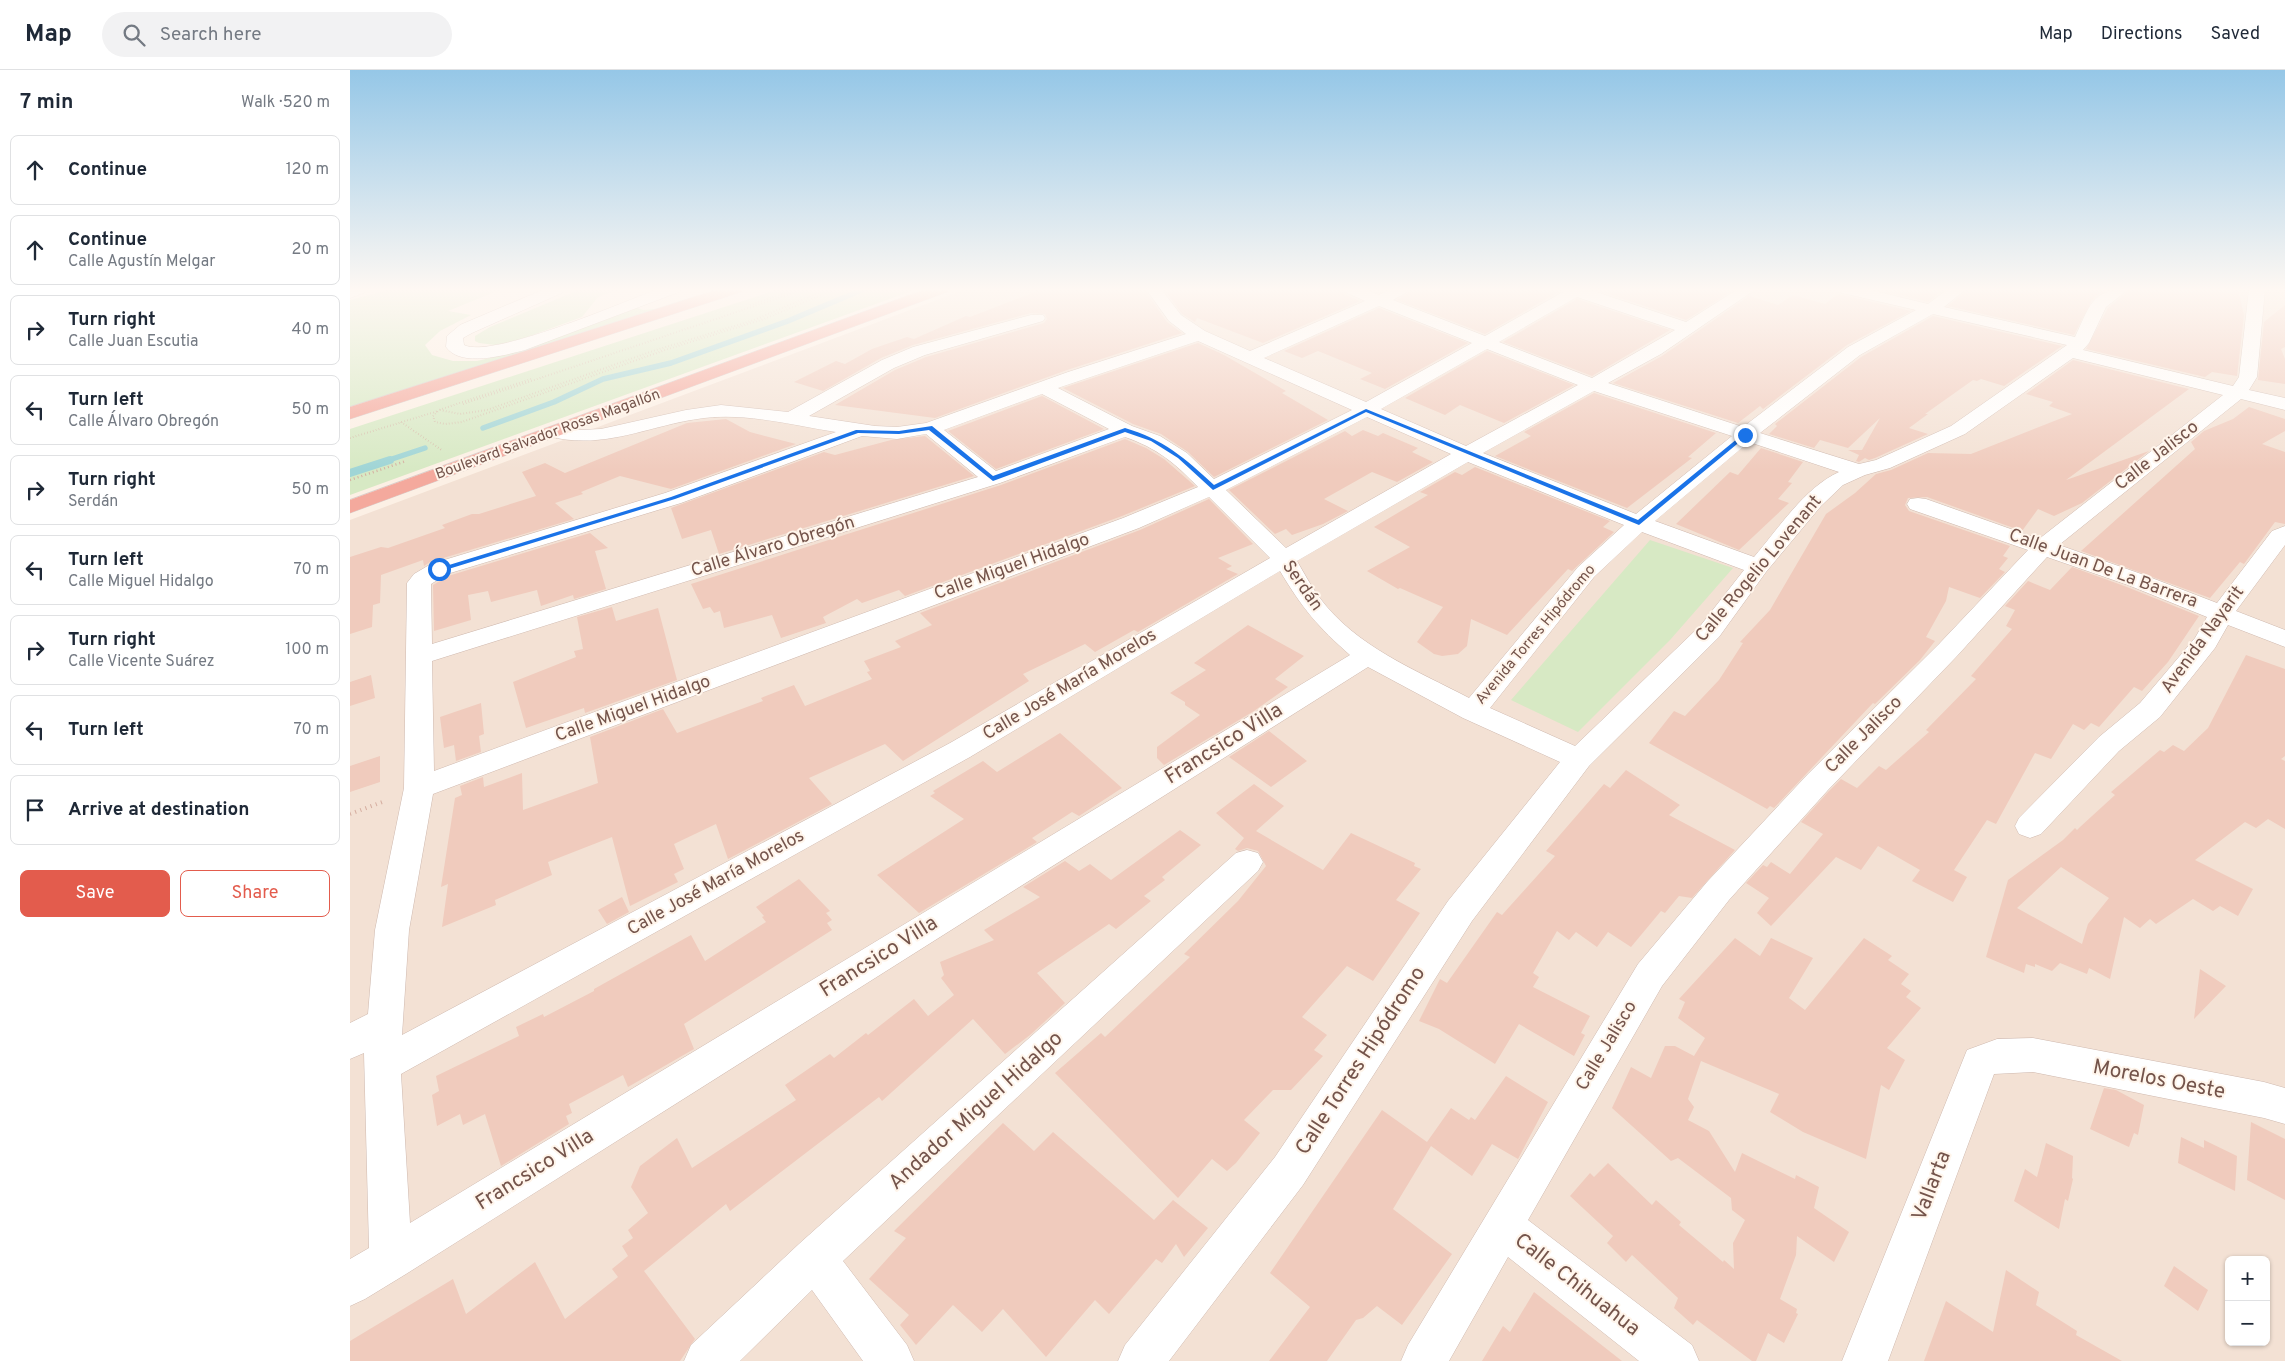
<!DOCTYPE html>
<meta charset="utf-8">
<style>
body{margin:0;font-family:Overpass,sans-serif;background:#f2f2f3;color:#1f2937}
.controls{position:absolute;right:15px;bottom:15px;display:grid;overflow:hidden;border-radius:8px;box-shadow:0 1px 4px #0004}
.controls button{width:45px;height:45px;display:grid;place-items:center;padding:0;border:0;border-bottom:1px solid #e0e1e3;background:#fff;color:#1f2937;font:25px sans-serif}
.stop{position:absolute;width:15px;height:15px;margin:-11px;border:4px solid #1a73e8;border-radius:50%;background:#fff}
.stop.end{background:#1a73e8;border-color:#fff;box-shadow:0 1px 5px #0008}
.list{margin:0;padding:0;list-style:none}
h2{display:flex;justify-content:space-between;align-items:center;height:65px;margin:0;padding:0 20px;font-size:21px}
h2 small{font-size:16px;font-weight:400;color:#747a83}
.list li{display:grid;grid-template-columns:32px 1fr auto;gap:15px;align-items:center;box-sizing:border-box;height:70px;margin:0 10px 10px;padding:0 10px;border:1px solid #e0e1e3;border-radius:8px}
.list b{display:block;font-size:19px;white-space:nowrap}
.list p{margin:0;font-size:16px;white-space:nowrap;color:#747a83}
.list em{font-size:16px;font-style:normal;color:#747a83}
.actions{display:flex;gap:10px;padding:15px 20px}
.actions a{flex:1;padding:11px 0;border:1px solid #e35c4d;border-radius:8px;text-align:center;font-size:18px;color:#e35c4d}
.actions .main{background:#e35c4d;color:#fff}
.icon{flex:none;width:28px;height:28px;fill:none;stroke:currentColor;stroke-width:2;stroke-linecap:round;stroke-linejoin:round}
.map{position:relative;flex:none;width:1935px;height:1291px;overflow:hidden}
header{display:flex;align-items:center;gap:30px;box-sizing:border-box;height:70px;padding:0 25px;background:#fff;border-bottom:1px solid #e0e1e3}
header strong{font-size:24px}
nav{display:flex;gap:28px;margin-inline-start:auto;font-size:18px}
.search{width:350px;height:45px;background:#f2f2f3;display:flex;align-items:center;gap:12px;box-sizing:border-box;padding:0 18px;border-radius:28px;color:#747a83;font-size:19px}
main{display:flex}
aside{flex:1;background:#fff}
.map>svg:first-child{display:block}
.residential{fill:#f3e1d4;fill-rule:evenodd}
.green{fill:#d7e9c4}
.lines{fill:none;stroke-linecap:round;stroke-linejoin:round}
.stream-far1{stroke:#a0d5d6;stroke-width:5.5}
.stream{stroke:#a0d5d6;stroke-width:8}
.building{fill:#f0cbbd;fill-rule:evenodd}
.minor-casing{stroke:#cfb9af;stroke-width:1}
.highway-casing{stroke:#d8cfcd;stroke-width:1}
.path-far2{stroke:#d5aea0;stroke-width:2;stroke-dasharray:0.5 2.5;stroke-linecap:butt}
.path-far1{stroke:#d5aea0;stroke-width:2.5;stroke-dasharray:1 3;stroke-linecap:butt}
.path{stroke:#d5aea0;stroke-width:4;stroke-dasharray:1 4.5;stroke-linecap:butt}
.minor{fill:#fff;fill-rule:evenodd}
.highway{fill:#f4a99d;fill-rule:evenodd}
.route{fill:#1a73e8}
.labels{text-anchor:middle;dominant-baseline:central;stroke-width:4;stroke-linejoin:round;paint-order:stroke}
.far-street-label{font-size:15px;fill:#74544b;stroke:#fff5eb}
.street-label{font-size:18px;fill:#74544b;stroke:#fff5eb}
.near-street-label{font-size:21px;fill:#74544b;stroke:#fff5eb}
</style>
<header>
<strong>Map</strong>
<div class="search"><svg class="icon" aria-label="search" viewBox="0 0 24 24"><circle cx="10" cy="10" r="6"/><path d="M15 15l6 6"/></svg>Search here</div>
<nav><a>Map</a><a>Directions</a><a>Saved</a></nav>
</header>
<main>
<aside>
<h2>7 min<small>Walk · 520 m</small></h2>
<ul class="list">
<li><svg class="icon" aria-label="ahead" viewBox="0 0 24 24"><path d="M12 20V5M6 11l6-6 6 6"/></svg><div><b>Continue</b></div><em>120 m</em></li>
<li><svg class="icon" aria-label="ahead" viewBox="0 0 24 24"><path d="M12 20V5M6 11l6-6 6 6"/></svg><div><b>Continue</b><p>Calle Agustín Melgar</p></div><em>20 m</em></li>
<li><svg class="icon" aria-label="right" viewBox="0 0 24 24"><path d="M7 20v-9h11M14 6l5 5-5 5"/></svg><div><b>Turn right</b><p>Calle Juan Escutia</p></div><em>40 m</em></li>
<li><svg class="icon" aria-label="left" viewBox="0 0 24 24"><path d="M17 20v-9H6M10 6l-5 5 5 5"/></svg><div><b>Turn left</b><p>Calle Álvaro Obregón</p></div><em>50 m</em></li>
<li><svg class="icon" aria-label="right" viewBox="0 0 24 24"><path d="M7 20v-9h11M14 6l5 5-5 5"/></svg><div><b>Turn right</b><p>Serdán</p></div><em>50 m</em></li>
<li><svg class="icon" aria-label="left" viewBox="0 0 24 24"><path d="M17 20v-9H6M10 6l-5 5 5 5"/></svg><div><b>Turn left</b><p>Calle Miguel Hidalgo</p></div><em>70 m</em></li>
<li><svg class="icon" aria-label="right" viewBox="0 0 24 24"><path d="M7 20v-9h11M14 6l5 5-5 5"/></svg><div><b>Turn right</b><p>Calle Vicente Suárez</p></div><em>100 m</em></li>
<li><svg class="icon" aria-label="left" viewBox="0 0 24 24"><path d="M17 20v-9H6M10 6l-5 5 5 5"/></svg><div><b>Turn left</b></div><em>70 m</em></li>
<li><svg class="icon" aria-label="arrive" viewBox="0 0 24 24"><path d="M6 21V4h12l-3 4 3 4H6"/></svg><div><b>Arrive at destination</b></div></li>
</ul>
<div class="actions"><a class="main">Save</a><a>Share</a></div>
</aside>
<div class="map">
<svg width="1935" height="1291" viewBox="0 0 1935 1291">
<rect width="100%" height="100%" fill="#fcf0e5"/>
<!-- residential -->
<path class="residential" d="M616,219H1935V1291H0V450ZM1879,1190H1916V1272H1879Z"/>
<!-- green -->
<path class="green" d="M42,219H152L98,241L121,245L90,261L75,275L82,285L103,291H127L161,283L285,237L293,240L316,238L0,337V230Z
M231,219H271L248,227L232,247L169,270L145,275L129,273L125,271V266L140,257Z
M429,219H567L0,425V359Z
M1300,470L1383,498L1320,570L1228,662L1161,630Z"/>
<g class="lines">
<!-- stream-far1 -->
<path class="stream-far1" d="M133,358L204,332L253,309L321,293L438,251L514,219
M36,391L75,378"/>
<!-- stream -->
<path class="stream" d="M0,403L40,390"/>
</g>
<!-- building -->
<path class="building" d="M693,219H794L817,252L832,263L717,300L585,348L485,335L545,300L576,287L694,253L697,249L695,244L681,243L563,275L531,288L473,321L444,312L486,291L495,294L522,279L557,267L564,269L616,246L620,247Z
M814,219H991L994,224L1010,231L913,273L847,248L845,252L832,244Z
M1064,219H1209L1210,221L1135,264L1047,230Z
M1244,219H1379L1382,221L1336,250Z
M1526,219H1594L1578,232Z
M1618,219H1760L1748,224L1742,230L1724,265L1598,236Z
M1781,219H1888L1894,245L1887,306L1862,302L1855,307L1736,279L1758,238Z
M1488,224L1561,241L1497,275L1413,339L1410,336L1388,353L1263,313L1312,286L1399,226L1428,235L1443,225L1475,234Z
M1227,229L1320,260L1242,306L1153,272Z
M1935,235V277L1931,279L1935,289V314L1908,310L1914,252Z
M1029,238L1118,273L1035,319L1010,309L1022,303L968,281L952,288L934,281Z
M1583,246L1712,276L1654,316L1631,309L1627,311L1623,310L1575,344H1578L1559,358L1578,364L1525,388L1519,390L1515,388L1509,392L1506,391L1509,385L1498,380H1512L1530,348L1498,378L1470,370L1464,378L1419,364L1427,356L1425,354L1511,287Z
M848,273L874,285L936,321L932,323L978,350L864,407L838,382L811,364L783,354L713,318Z
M1137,281L1224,315L1154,353L1110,335L1095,345L1055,328Z
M1723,290L1839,319L1716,410L1799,381L1732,433L1704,446L1688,439L1672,461L1577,427L1558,428L1555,435L1559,441L1660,476L1653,486L1658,488L1649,499L1655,502L1630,528L1599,517L1596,531L1576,567L1585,571L1570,590L1525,634L1523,633L1424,738L1420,736L1417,739L1299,673L1324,641L1335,646L1369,610L1393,573L1390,572L1420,540L1476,444L1505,423L1526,404L1541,400L1578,383L1621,384L1722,344L1699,336L1703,332L1676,324Z
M1244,323L1366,363L1338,387L1342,388L1277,438L1145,386L1181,366L1174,362Z
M692,326L754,359L646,399L598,361Z
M1899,337L1935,349V361L1912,374L1935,382V454L1925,452L1894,494L1890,492L1860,528L1731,481L1845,379L1841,372L1854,361L1883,349Z
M376,349L400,362L446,374L321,419L270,406L231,422L233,424L205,433L224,449L80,492L74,496L73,490L31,505L30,533L23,535L22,557L0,564V487L31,477L38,478L95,458L92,455L122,444H129L186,426L172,402L195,393L215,403L337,353Z
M1013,360L1028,366L1033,363L1068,378L1062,382L1083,392L1047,412L1022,402L974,429L998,441L973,454L942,465L936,459L925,464L879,420L995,361L1002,366Z
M575,366L624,406L369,484L361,460L332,469L321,438L474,382L485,385L541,370Z
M775,369L796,378L814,389L845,416L772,446L555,526L549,520L512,533L507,529L473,547L476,553L431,568L422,545L374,558L370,541L364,543L360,537L353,539L341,514L651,415Z
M1411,378L1453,392L1438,412L1442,413L1428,429L1439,433L1389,480L1326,454L1380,402L1388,405Z
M1125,397L1260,451L1253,457L1264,462L1222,501L1218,499L1157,565L1121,549L1117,576L1108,584L1092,586L1084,584L1067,572L1093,537L1050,518L1048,519L1017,501L1060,477L1024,457L1078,425L1070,422L1105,402L1112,405Z
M859,429L903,474L868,488L882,496L876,499L888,504L788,562L784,560L745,582L735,574L673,604L679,611L553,691L535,674L459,708L482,734L378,789L366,754L324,774L334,799L324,804L328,812L280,836L262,767L198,792L202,805L145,830L146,835L92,857L98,814L91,817L105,728L112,725L110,716L133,707L134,717L172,703L173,740L248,713L240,667L313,639L327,663L413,631L411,628L444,615L455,636L522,609L517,602L520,601L514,591L551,577L545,571L582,555L570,543L790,460Z
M240,463L258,478L245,481L256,519L224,529L223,525L191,536L187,520L141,532L138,521L118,525L121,550L84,561L83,515L98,506Z
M1722,497L1777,517L1849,546L1818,592L1792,621L1784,617L1749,657L1741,653L1734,660L1723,654L1701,689L1685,683L1646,754L1637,750L1604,800L1617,807L1603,832L1562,811L1570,800L1528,776L1511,800L1486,787L1421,856L1407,843L1419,828L1396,813L1413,795L1417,797L1421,792L1440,804L1473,764L1451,752L1479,721L1491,709L1507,718L1529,696L1536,700L1579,662L1576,660L1626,609L1621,606L1662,559L1656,556L1665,540L1655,536L1678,511L1700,520Z
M262,537L266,551L308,538L327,610L235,643L234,638L176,658L163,612L226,587L224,581L233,579L227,547Z
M898,555L954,586L925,609L938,617L904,641L814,695L807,688V677L850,645L835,635V632L820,623L856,600L844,593Z
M1896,585L1935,599V686L1931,689L1935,691V759L1918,749L1906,758L1895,752L1845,790L1903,819L1888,846L1870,836L1863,841L1843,829L1806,854L1800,849L1790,858L1774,847L1760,909L1739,898L1737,904L1710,893L1702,901L1685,894V897L1676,894L1674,903L1636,887L1658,810L1713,770L1725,758L1727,760L1730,757L1765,725L1761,722L1810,680L1814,682L1823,675L1834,681L1858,658ZM1711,797L1759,828L1738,854L1732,874L1667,838Z
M21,605L25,628L0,636V612Z
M131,633L134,664L129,666L131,682L106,691L104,675L94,678L90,647Z
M919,661L957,691L921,717L879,687Z
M710,663L772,718L729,746L722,742L682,768L687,772L569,843L527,805L614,749L580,726L585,723L583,721L633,691L647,702Z
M30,686V712L0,722V696Z
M1276,700L1330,735L1319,745L1385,780L1342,828L1329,826L1315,843L1311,841L1281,877L1258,862L1247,877L1226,862L1219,870L1207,861L1183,903L1189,907L1183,917L1240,946L1231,963L1235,965L1224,986L1169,954L1145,994L1089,959L1069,951L1090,909L1097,913L1147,842L1152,845L1205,786L1196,781L1254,714L1260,718Z
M904,714L934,736L906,761L973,800L1001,763L1065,793L1064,796L1071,799L1046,830L1070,843L1023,911L997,896L952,947L977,965L964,980L973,986L941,1020H923L894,1050L910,1063L886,1093L877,1101L862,1089L828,1128L705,1003L751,963L755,967L840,887L834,884L888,831L916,796L908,781L897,778L888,781L885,779L894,768L866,743Z
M830,760L851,775L812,807L815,810L794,826L801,831L766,859L759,854L687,903L715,933L680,965L655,984L623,949L532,1031L529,1027L380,1141L376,1134L294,1201L345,1269L330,1291H0V1271L103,1209L116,1244L185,1192L215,1249L268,1207L262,1199L278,1186L272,1176L283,1168L278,1160L298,1143L281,1117L290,1096L327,1068L342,1098L446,1030L435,1015L480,984L484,988L516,963L518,965L564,929L578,946L604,925L591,908L594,905L590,892L644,870L634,860L690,827L673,817L715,791L729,801L740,794L761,810Z
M449,809L480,841L476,843L482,850L477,853L482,860L334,954L344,979L278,1017L273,1005L219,1034L222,1043L216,1046L219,1054L151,1096L135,1044L113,1055L110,1044L87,1056L82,1025L89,1021L86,1006L169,966L166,957L193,944L194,947L244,921V919L341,865L355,891L416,852L412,847L414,846L406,837Z
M272,827L279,842L257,854L248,840Z
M1385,868L1410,886L1421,868L1463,888L1439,928L1455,940L1514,868L1542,886L1538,890L1559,904L1551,914L1561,921L1556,927L1571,938L1537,978L1555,990L1539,1020L1531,1015L1516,1089L1453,1062L1420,1042L1429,1024L1351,991L1338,1029L1344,1037L1338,1050L1359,1061L1385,1102L1392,1083L1445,1109L1446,1105L1469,1117L1464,1138L1499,1162L1484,1192L1447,1166L1446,1185L1430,1229L1447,1239L1446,1243L1448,1244L1434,1273L1418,1263L1406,1291H1402L1347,1250L1343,1255L1324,1238L1328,1228L1282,1185L1276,1192L1257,1173L1263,1166L1220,1126L1240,1103L1244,1107L1258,1093L1302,1135L1306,1130L1331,1152L1329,1155L1373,1192L1374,1190L1384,1199L1383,1173L1395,1150L1382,1140L1381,1128L1328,1088L1321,1091L1262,1038L1281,997L1301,1008L1315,976H1325L1344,986L1355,968L1328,948L1335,932L1329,929Z
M1850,899L1876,916L1844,949Z
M1156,1006L1198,1032L1168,1089L1142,1074L1122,1106L1081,1076L1043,1139L1102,1184L1052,1255L1027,1236L1013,1248L1006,1250L977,1291H919L960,1237L920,1203L1032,1040L1077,1072L1101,1038L1119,1050L1121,1047L1125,1050Z
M1754,1018L1766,1020L1794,1035L1788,1065L1784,1063L1779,1077L1740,1059Z
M1901,1052L1935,1069V1130L1897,1110Z
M653,1053L684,1081L703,1062L804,1150L823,1130L858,1158L834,1187L826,1174L812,1193L806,1189L759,1244L745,1230L696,1287L653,1239L632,1262L603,1235L566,1275L550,1255L559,1245L519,1209L556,1168L544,1161Z
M1831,1067L1854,1078V1070L1887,1086L1885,1121L1828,1093Z
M1696,1073L1723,1086L1722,1108L1723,1109L1718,1131L1715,1129L1709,1159L1664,1131L1675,1099L1687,1107Z
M1824,1196L1858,1220L1848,1241L1814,1216Z
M1656,1200L1689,1222L1686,1235L1727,1261L1726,1265L1772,1291H1574L1596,1231L1643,1262Z
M1184,1222L1272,1291H1132L1153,1256L1160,1262Z"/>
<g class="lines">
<defs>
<path id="minor" d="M0,219H18L16,222L0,228Z
M195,219H216L214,222L122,263L113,268L114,275C142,289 273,232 308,219H331L329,222L175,280C155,285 111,298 96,277L97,266L110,255Z
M796,219H811L831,245L855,261L900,281L1015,231L995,222L993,219H1015L1029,225L1041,219H1062L1043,230L1135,266L1213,222L1211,219H1237L1336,252L1388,219H1406L1311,284L1258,313L1393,357L1498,277L1566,240L1488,222L1486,219H1516L1578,234L1598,219H1616L1594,237L1725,267C1740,236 1741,219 1779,219L1756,237L1739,273L1733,280L1883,316L1889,307L1899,219H1915L1907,307L1899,320L1935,328V340L1891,329L1709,475L1794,505L1867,533L1922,461L1935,456V475L1886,541L1935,560V577L1878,555L1865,578L1810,647L1769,681L1691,764L1680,768L1669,764L1665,756L1669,748L1749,667L1790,633L1845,568L1857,547L1778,515L1697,487L1607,586L1478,720L1379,830L1312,916L1178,1150L1342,1275L1349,1291H1289L1158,1187L1099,1291H1051L1058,1275L1288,894L1357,812L1458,704L1589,574L1678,480L1560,439L1557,434L1560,429L1568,428L1576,429L1689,469L1873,325L1723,288L1615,364L1540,398L1515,405L1493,415L1471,436L1416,502L1369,567L1239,696L1122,851L953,1115L819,1291H768L775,1275L925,1087L1098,831L1210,692L1113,648L1018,597L56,1204L15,1229L0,1236V1189L19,1178L14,983L0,989V953L18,944L25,860L54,718L57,513L64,504L81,494L315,423L486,362C442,355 398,343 354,348C298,355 255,381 197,366L194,362L197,358L204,356L230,360L251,359L336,340L371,335L438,342L532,290L563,277L681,245H693L695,248L693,251L575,285L544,298L459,346L525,356L547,357L576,353L718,302L836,264L819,251ZM1227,227L1325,260L1242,308L1149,272ZM1029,236L1122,273L1016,332L914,288ZM1583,244L1717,275L1601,356L1526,390L1509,394L1410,363L1510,285ZM848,271L1002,340L864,409L837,383L810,366L782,356L708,318ZM1137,279L1228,315L1116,376L1031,339ZM1244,321L1382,366L1286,444L1133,383ZM692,324L759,359L646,401L594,360ZM1017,347L1101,384L936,478L876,420ZM576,364L628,407L82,574L81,514L97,504L331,433L512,366L547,369ZM775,367C807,378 825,393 848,417L773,448L84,701L82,591L650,413ZM1399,372L1489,402C1454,418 1429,458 1404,487L1305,451ZM1118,392L1274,455L1228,497L1119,628C1066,600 1006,577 969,527C961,516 954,503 947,491ZM859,427L920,488L600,673L52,965L59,860L83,724L789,458ZM1292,462L1394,500L1351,555L1225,676L1140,638L1244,507ZM930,501C952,538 968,557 1000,585L60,1153L51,1004L620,687Z
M897,780L908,783L913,792L908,801L493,1191L557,1275L564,1291H513L462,1220L390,1291H334L341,1275L450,1173L886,783Z
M1683,968L1914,1012L1935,1018V1054L1914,1048L1683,1002L1644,1004L1538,1291H1492L1617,980L1647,969Z"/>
<path id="highway" d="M369,219H393L391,222L0,349V337Z
M576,219H599L597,222L0,443V430Z"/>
</defs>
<!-- minor casing -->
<use href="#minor" class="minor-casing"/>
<!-- highway casing -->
<use href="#highway" class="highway-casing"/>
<!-- path-far2 -->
<path class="path-far2" d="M400,235L447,219
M181,309L89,340L83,346L85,352L95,354L112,352L315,280L414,249L486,219
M113,334L455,219
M90,340L110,344L137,340L303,281L404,250L477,219
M51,352L93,381
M0,368L88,341"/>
<!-- path-far1 -->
<path class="path-far1" d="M0,410L56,391"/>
<!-- path -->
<path class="path" d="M0,744L35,731"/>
<!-- minor -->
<use href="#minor" class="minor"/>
<!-- highway -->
<use href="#highway" class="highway"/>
</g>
<!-- sky -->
<linearGradient id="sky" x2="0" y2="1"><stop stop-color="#95c7e7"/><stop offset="0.55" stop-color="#fef8f3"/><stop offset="1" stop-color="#fef8f3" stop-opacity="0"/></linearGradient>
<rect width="1935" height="400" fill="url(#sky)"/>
<!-- route -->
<path class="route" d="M1016,339L1288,450L1393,364L1398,365L1289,455L1016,342L863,420L828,388L801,371L775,362L643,411L579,360L549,364L508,363L325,429L92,501L86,499L321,427L506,360L549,361L582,356L643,406L775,358C813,369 835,388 864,415Z"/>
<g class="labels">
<!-- far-street labels -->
<g class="far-street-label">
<text transform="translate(198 365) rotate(-20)">Boulevard Salvador Rosas Magallón</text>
<text transform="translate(1186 565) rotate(-50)">Avenida Torres Hipódromo</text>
</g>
<!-- street labels -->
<g class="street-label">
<text transform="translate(1807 386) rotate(-38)">Calle Jalisco</text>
<text transform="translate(423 477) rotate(-17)">Calle Álvaro Obregón</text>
<text transform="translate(662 497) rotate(-20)">Calle Miguel Hidalgo</text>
<text transform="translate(1409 499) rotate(-50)">Calle Rogelio Lovenant</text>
<text transform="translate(1753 499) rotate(20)">Calle Juan De La Barrera</text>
<text transform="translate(952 516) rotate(55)">Serdán</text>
<text transform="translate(1853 570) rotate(-54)">Avenida Nayarit</text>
<text transform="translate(720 615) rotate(-31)">Calle José María Morelos</text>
<text transform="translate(283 639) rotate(-20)">Calle Miguel Hidalgo</text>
<text transform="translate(1514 665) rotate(-45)">Calle Jalisco</text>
<text transform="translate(366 813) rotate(-29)">Calle José María Morelos</text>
<text transform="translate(1257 976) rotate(-59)">Calle Jalisco</text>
</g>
<!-- near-street labels -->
<g class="near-street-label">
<text transform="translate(874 674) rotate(-32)">Francsico Villa</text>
<text transform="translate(529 887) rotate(-32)">Francsico Villa</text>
<text transform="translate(1011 991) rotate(-57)">Calle Torres Hipódromo</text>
<text transform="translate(1809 1010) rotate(11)">Morelos Oeste</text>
<text transform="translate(626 1041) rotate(-42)">Andador Miguel Hidalgo</text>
<text transform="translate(185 1100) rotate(-32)">Francsico Villa</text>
<text transform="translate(1582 1116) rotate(-69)">Vallarta</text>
<text transform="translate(1227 1215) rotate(38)">Calle Chihuahua</text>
</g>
</g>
</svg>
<div class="controls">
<button>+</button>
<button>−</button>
</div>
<div class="stop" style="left:89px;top:499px"></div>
<div class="stop end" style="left:1395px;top:365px"></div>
</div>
</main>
